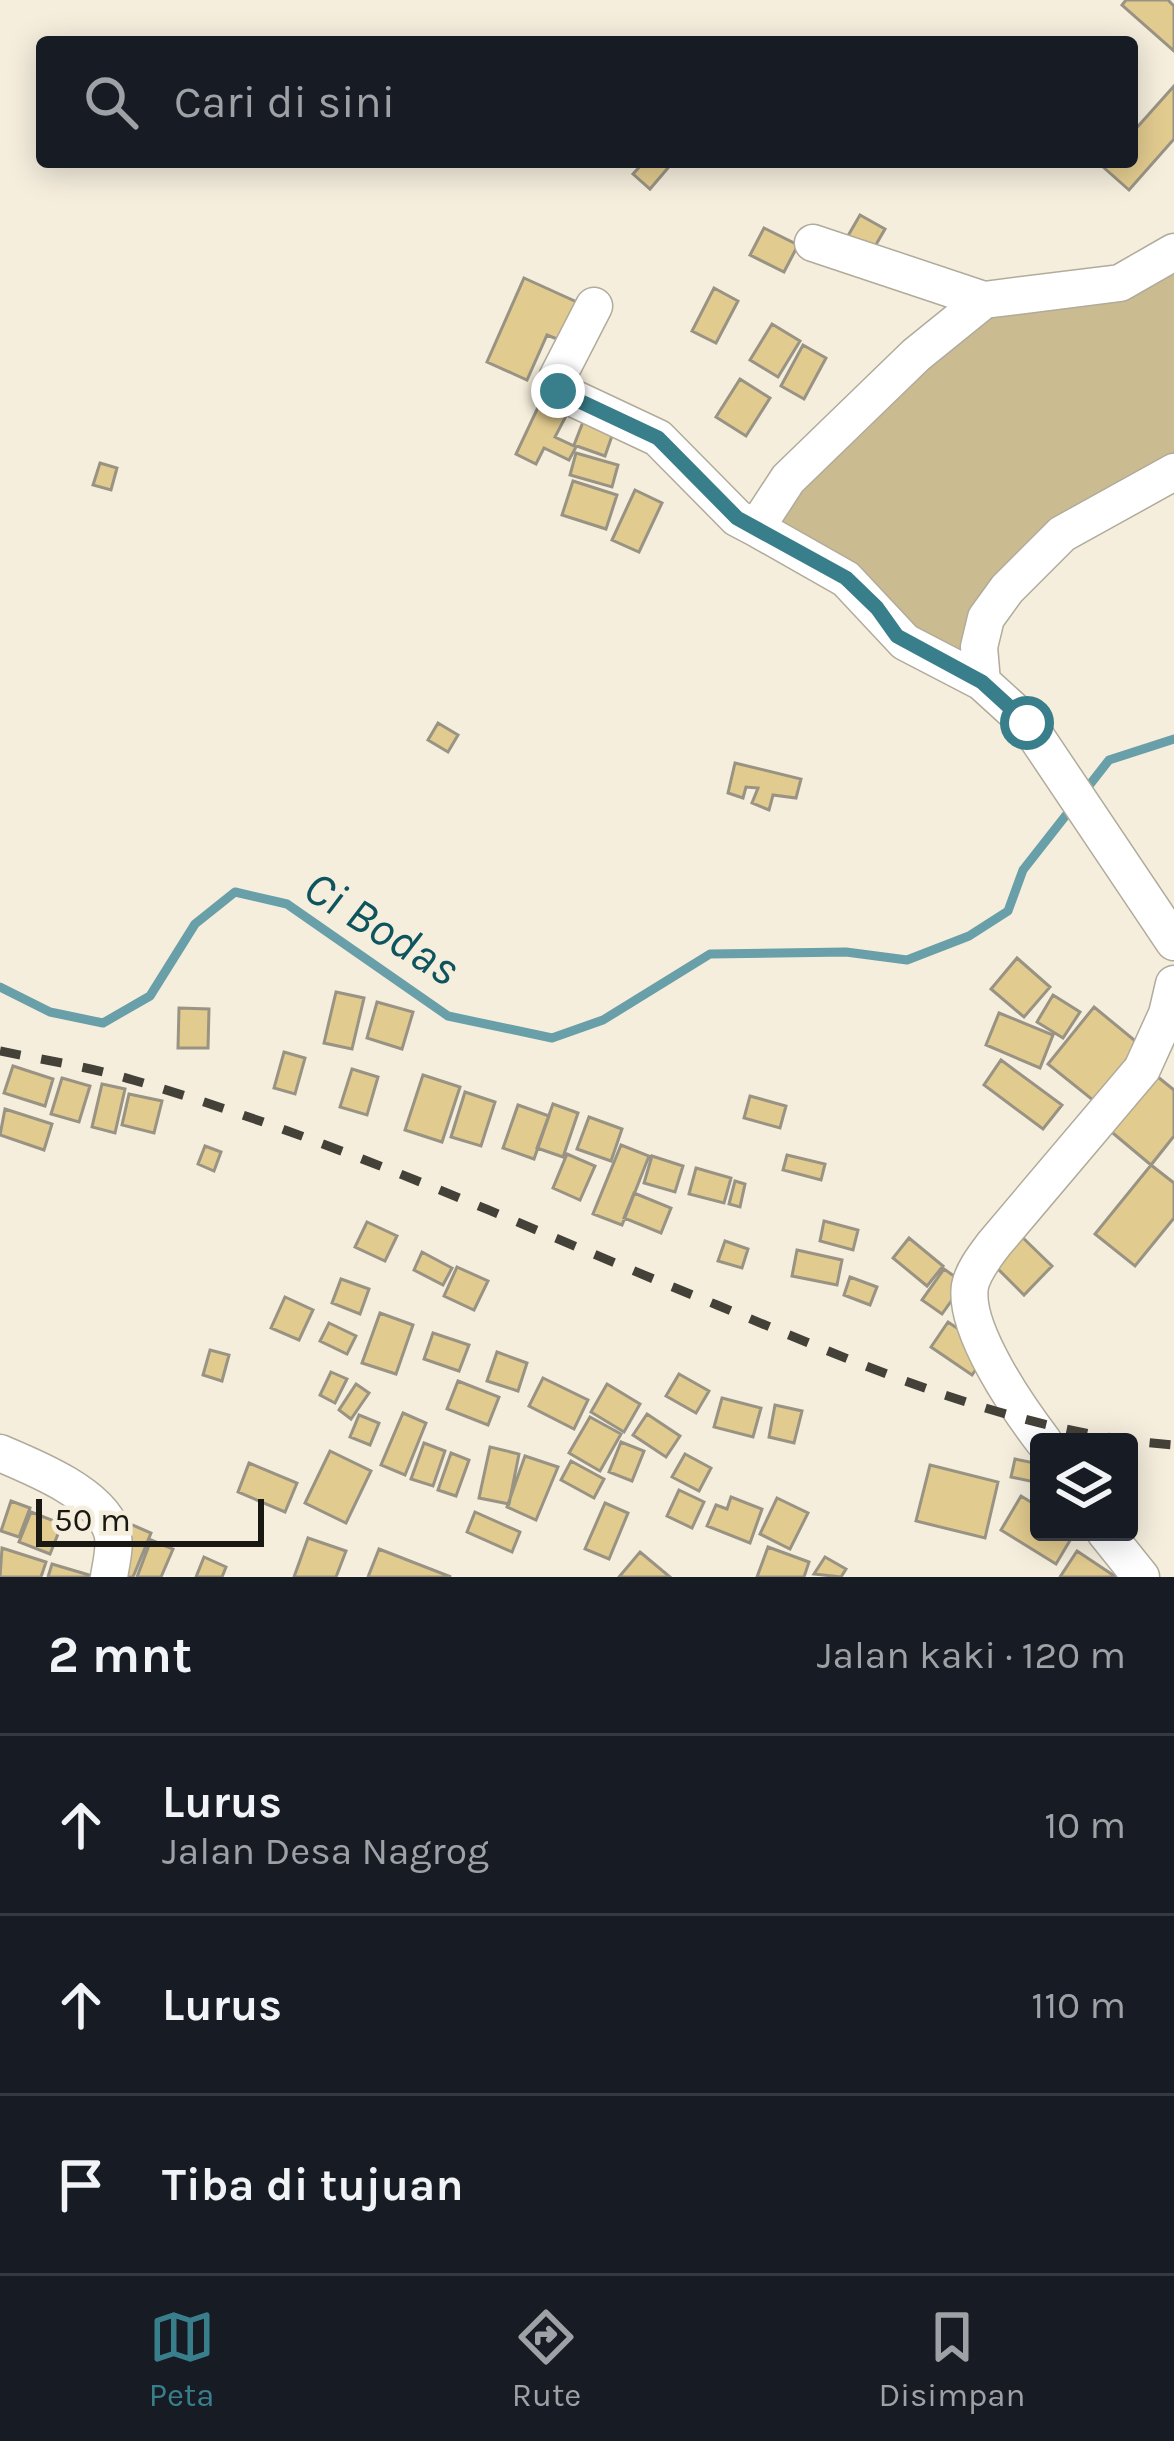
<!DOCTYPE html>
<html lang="id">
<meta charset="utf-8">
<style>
body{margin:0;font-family:Karla,sans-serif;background:#20242c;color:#f1f3f6}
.controls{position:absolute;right:36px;bottom:36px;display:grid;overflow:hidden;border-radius:12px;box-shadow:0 6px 30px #0003}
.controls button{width:108px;height:108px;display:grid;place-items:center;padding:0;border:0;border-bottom:3px solid #363941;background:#171b24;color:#f1f3f6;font:60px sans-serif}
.scale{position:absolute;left:36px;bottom:30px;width:228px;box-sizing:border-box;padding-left:12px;border:6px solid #1a1812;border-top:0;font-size:33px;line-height:42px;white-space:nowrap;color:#1a1812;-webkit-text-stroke:9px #f5eedd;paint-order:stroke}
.stop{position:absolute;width:36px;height:36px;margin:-27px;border:9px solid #397f8b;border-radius:50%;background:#fff}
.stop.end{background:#397f8b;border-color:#fff;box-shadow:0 3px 12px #0008}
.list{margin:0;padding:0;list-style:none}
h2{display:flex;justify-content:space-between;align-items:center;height:156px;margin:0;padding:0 48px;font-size:51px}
h2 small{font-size:39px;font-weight:400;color:#9ea1a6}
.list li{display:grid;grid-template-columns:78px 1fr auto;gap:36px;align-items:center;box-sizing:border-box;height:180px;padding:0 48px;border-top:3px solid #363941}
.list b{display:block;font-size:45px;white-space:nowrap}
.list p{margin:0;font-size:39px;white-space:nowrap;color:#9ea1a6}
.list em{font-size:39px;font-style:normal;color:#9ea1a6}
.icon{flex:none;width:66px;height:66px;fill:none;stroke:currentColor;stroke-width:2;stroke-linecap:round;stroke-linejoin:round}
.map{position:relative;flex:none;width:1174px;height:1577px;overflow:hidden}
.search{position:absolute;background:#171b24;box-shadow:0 6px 30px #0003;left:36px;right:36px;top:36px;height:132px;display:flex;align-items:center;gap:30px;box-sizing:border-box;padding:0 42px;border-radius:12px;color:#9ea1a6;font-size:45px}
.sheet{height:696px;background:#171b24}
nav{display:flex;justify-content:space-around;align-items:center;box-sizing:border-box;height:168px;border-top:3px solid #363941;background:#171b24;font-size:33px;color:#9ea1a6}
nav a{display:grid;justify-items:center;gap:6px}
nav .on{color:#397f8b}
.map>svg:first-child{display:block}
.green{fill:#cbbb91}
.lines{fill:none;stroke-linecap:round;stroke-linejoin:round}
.stream{stroke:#689fa8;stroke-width:9}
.building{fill:#e2cb8f;stroke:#999384;stroke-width:3}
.minor-casing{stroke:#b1ab9b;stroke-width:39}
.minor{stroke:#fff;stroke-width:36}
.rail{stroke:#444139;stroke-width:9;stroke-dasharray:21 21;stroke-linecap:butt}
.route{stroke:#397f8b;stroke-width:15}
.labels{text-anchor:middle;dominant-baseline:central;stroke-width:9;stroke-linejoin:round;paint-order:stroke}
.water-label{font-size:48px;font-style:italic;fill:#0e545f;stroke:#f5eedd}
</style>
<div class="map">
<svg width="1174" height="1577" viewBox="0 0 1174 1577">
<rect width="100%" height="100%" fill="#f5eedd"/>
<!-- green -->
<path class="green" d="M1174,252V472L1007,589L982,682L756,528L984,300Z"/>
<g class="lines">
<!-- stream -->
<path class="stream" d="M1084,792L1109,760L1174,739
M0,987L50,1012L103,1023L150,996L195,924L235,892L287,904L448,1016L552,1038L603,1020L710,954L846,952L907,960L969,936L1008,911L1023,870L1074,805"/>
</g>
<!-- building -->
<path class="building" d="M1126,0H1168L1174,6V51L1122,5Z
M1174,86V139L1129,190L1102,166L1106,162H1132V133Z
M644,162H673L650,189L633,174Z
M860,215L885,229L870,255L845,241Z
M764,228L798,245L784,272L750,255Z
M524,278L579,303L562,341L547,335L527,380L487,362Z
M714,288L738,301L716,343L692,331Z
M772,324L800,341L778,377L750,360Z
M803,345L826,358L804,399L781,386Z
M740,379L770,398L746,436L716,417Z
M540,403L566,416L555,437L576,447L569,460L544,448L536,464L516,454Z
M583,422L613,433L605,456L574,445Z
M576,453L618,465L612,487L570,475Z
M100,463L117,468L111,490L93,485Z
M573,481L617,495L606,529L562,515Z
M635,490L662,503L639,552L612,540Z
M438,723L458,735L448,752L428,740Z
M735,763L801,779L796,798L773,795L769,810L752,803L758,788L746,787L743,798L728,793Z
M1017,958L1050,987L1024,1017L991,989Z
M336,992L364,998L352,1049L324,1043Z
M1053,995L1080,1012L1063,1038L1037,1022Z
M377,1002L413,1012L402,1049L367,1038Z
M1094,1007L1139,1044L1094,1101L1048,1064Z
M179,1008L209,1009L208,1048H178Z
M999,1013L1053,1035L1040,1068L986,1045Z
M284,1052L305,1058L295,1094L274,1088Z
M1001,1060L1062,1105L1043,1129L984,1085Z
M13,1066L53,1079L45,1106L4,1093Z
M352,1069L378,1077L367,1115L340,1107Z
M1153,1073L1174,1090V1136L1151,1165L1108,1129Z
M423,1075L460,1087L442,1142L405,1130Z
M62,1078L90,1086L79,1122L51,1114Z
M102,1084L125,1089L115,1133L92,1127Z
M465,1092L495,1102L481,1146L451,1137Z
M129,1094L162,1101L154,1133L122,1125Z
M750,1096L786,1106L780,1128L744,1118Z
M553,1104L578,1113L563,1157L537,1148Z
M518,1105L549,1116L534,1159L503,1148Z
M5,1109L52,1124L44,1150L0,1135Z
M589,1117L622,1129L611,1161L577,1149Z
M621,1145L649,1156L622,1225L593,1214Z
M205,1146L221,1152L214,1171L198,1164Z
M567,1154L595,1166L580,1200L553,1188Z
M787,1155L825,1164L821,1180L783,1170Z
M652,1156L683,1166L675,1192L644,1183Z
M1151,1165L1174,1183V1218L1135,1266L1095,1234Z
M696,1168L731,1178L724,1203L689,1194Z
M735,1181L745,1184L740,1207L729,1204Z
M634,1193L671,1208L661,1233L624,1218Z
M824,1221L858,1230L853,1250L820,1241Z
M367,1222L397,1236L385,1261L355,1247Z
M1020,1235L1052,1266L1024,1295L993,1264Z
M909,1238L943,1266L927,1286L893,1258Z
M725,1241L748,1249L742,1268L718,1261Z
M797,1250L842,1260L837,1285L792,1276Z
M422,1252L452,1268L443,1285L414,1270Z
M457,1267L488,1281L474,1310L444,1296Z
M944,1269L964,1283L942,1314L922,1300Z
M850,1277L877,1287L870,1305L844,1295Z
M341,1279L369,1289L360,1314L332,1303Z
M285,1297L313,1310L299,1340L271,1328Z
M380,1313L413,1325L396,1374L362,1363Z
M948,1322L976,1341L981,1362L972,1375L931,1347Z
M329,1323L356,1336L347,1354L320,1341Z
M433,1333L469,1345L459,1371L424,1359Z
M210,1350L229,1355L222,1381L203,1375Z
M497,1352L527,1363L518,1391L487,1381Z
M331,1372L347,1379L335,1403L320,1395Z
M679,1374L709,1391L696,1413L666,1396Z
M543,1378L588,1400L574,1429L529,1406Z
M458,1381L499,1397L488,1425L447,1409Z
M356,1384L369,1393L351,1419L339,1410Z
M607,1384L640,1404L624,1432L591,1412Z
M722,1398L761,1408L753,1437L714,1427Z
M775,1405L802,1411L794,1443L769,1437Z
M403,1413L426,1423L405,1475L381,1465Z
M647,1414L680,1436L666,1457L633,1435Z
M359,1415L379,1423L370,1445L350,1437Z
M590,1417L621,1434L600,1471L569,1453Z
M621,1442L644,1451L632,1481L609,1472Z
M424,1443L445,1451L433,1486L411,1479Z
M490,1447L519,1454L509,1504L479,1498Z
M330,1451L371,1471L346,1523L305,1503Z
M451,1453L469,1460L456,1496L438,1490Z
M685,1454L711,1468L699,1491L672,1477Z
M525,1456L558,1467L536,1520L507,1507Z
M1015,1459L1039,1464V1483L1011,1477Z
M571,1461L604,1479L594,1498L561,1480Z
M249,1463L297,1483L285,1512L238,1492Z
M930,1465L998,1482L985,1538L916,1521Z
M679,1490L704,1502L692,1528L667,1516Z
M1021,1496L1039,1507V1532H1075L1056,1564L1001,1530Z
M731,1497L762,1509L750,1543L707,1526L716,1505L727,1509Z
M777,1498L808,1513L790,1549L760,1534Z
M11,1501L30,1508L19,1537L1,1531Z
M605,1503L628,1513L609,1559L585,1549Z
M31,1512L62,1524L50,1554L19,1542Z
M475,1512L520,1532L512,1552L467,1532Z
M121,1520L151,1533L133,1577H110Z
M308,1538L346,1551L336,1577H294Z
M151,1540L173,1549L161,1577H137Z
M768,1547L809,1562L804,1577H757Z
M2,1548L46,1562L41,1577H0Z
M379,1549L451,1577H368Z
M1077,1551L1116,1577H1060Z
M640,1552L670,1577H619Z
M204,1557L226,1567L222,1577H196Z
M825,1557L846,1569L841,1577L814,1574Z
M52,1564L89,1575L88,1577H48Z"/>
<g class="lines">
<defs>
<path id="minor" d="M813,243L984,300
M594,306L557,378L558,391L658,438L737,518L756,528L788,479L916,355L984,300L1120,283L1174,252
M1174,472L1062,534L1007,589L986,618L979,647L982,682L1027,723L1174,942
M756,528L846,579L905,642L982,682
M1044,1442C1018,1408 963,1329 970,1286C973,1271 985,1256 994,1244L1142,1069L1167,1014L1174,984
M0,1453C33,1467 98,1493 111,1529C117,1543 111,1563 109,1577
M1105,1532L1141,1577"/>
</defs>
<!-- minor casing -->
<use href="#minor" class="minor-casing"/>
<!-- minor -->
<use href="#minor" class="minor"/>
<!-- rail -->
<path class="rail" d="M0,1051C44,1060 90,1067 133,1080C333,1138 524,1227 717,1305C865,1366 1012,1433 1174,1445"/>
</g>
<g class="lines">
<!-- route -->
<path class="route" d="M558,391L658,438L737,518L846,578L877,608L897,636L982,682L1027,723"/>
</g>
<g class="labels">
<!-- water labels -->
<g class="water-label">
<text transform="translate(382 928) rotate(32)">Ci Bodas</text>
</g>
</g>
</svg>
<div class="controls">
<button><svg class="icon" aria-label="layers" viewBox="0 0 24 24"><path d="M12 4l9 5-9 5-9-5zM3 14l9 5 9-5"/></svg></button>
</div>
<div class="scale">50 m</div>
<div class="stop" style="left:1027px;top:723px"></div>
<div class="stop end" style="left:558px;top:391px"></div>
<div class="search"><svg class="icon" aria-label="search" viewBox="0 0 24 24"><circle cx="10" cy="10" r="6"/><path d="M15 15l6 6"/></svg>Cari di sini</div>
</div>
<section class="sheet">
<h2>2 mnt<small>Jalan kaki · 120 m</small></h2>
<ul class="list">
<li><svg class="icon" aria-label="ahead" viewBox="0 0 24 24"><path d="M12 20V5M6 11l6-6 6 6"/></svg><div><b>Lurus</b><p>Jalan Desa Nagrog</p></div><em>10 m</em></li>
<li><svg class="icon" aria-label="ahead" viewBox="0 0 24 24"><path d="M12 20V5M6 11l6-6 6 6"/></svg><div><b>Lurus</b></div><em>110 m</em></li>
<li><svg class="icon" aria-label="arrive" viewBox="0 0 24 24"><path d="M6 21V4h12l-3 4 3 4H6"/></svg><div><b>Tiba di tujuan</b></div></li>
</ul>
</section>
<nav>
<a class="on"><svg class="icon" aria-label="map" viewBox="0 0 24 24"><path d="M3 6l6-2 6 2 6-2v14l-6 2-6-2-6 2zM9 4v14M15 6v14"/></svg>Peta</a>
<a><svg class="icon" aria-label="directions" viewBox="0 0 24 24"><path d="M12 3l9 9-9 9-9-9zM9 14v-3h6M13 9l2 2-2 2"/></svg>Rute</a>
<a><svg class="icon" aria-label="saved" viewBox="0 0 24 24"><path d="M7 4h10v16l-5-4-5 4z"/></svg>Disimpan</a>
</nav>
